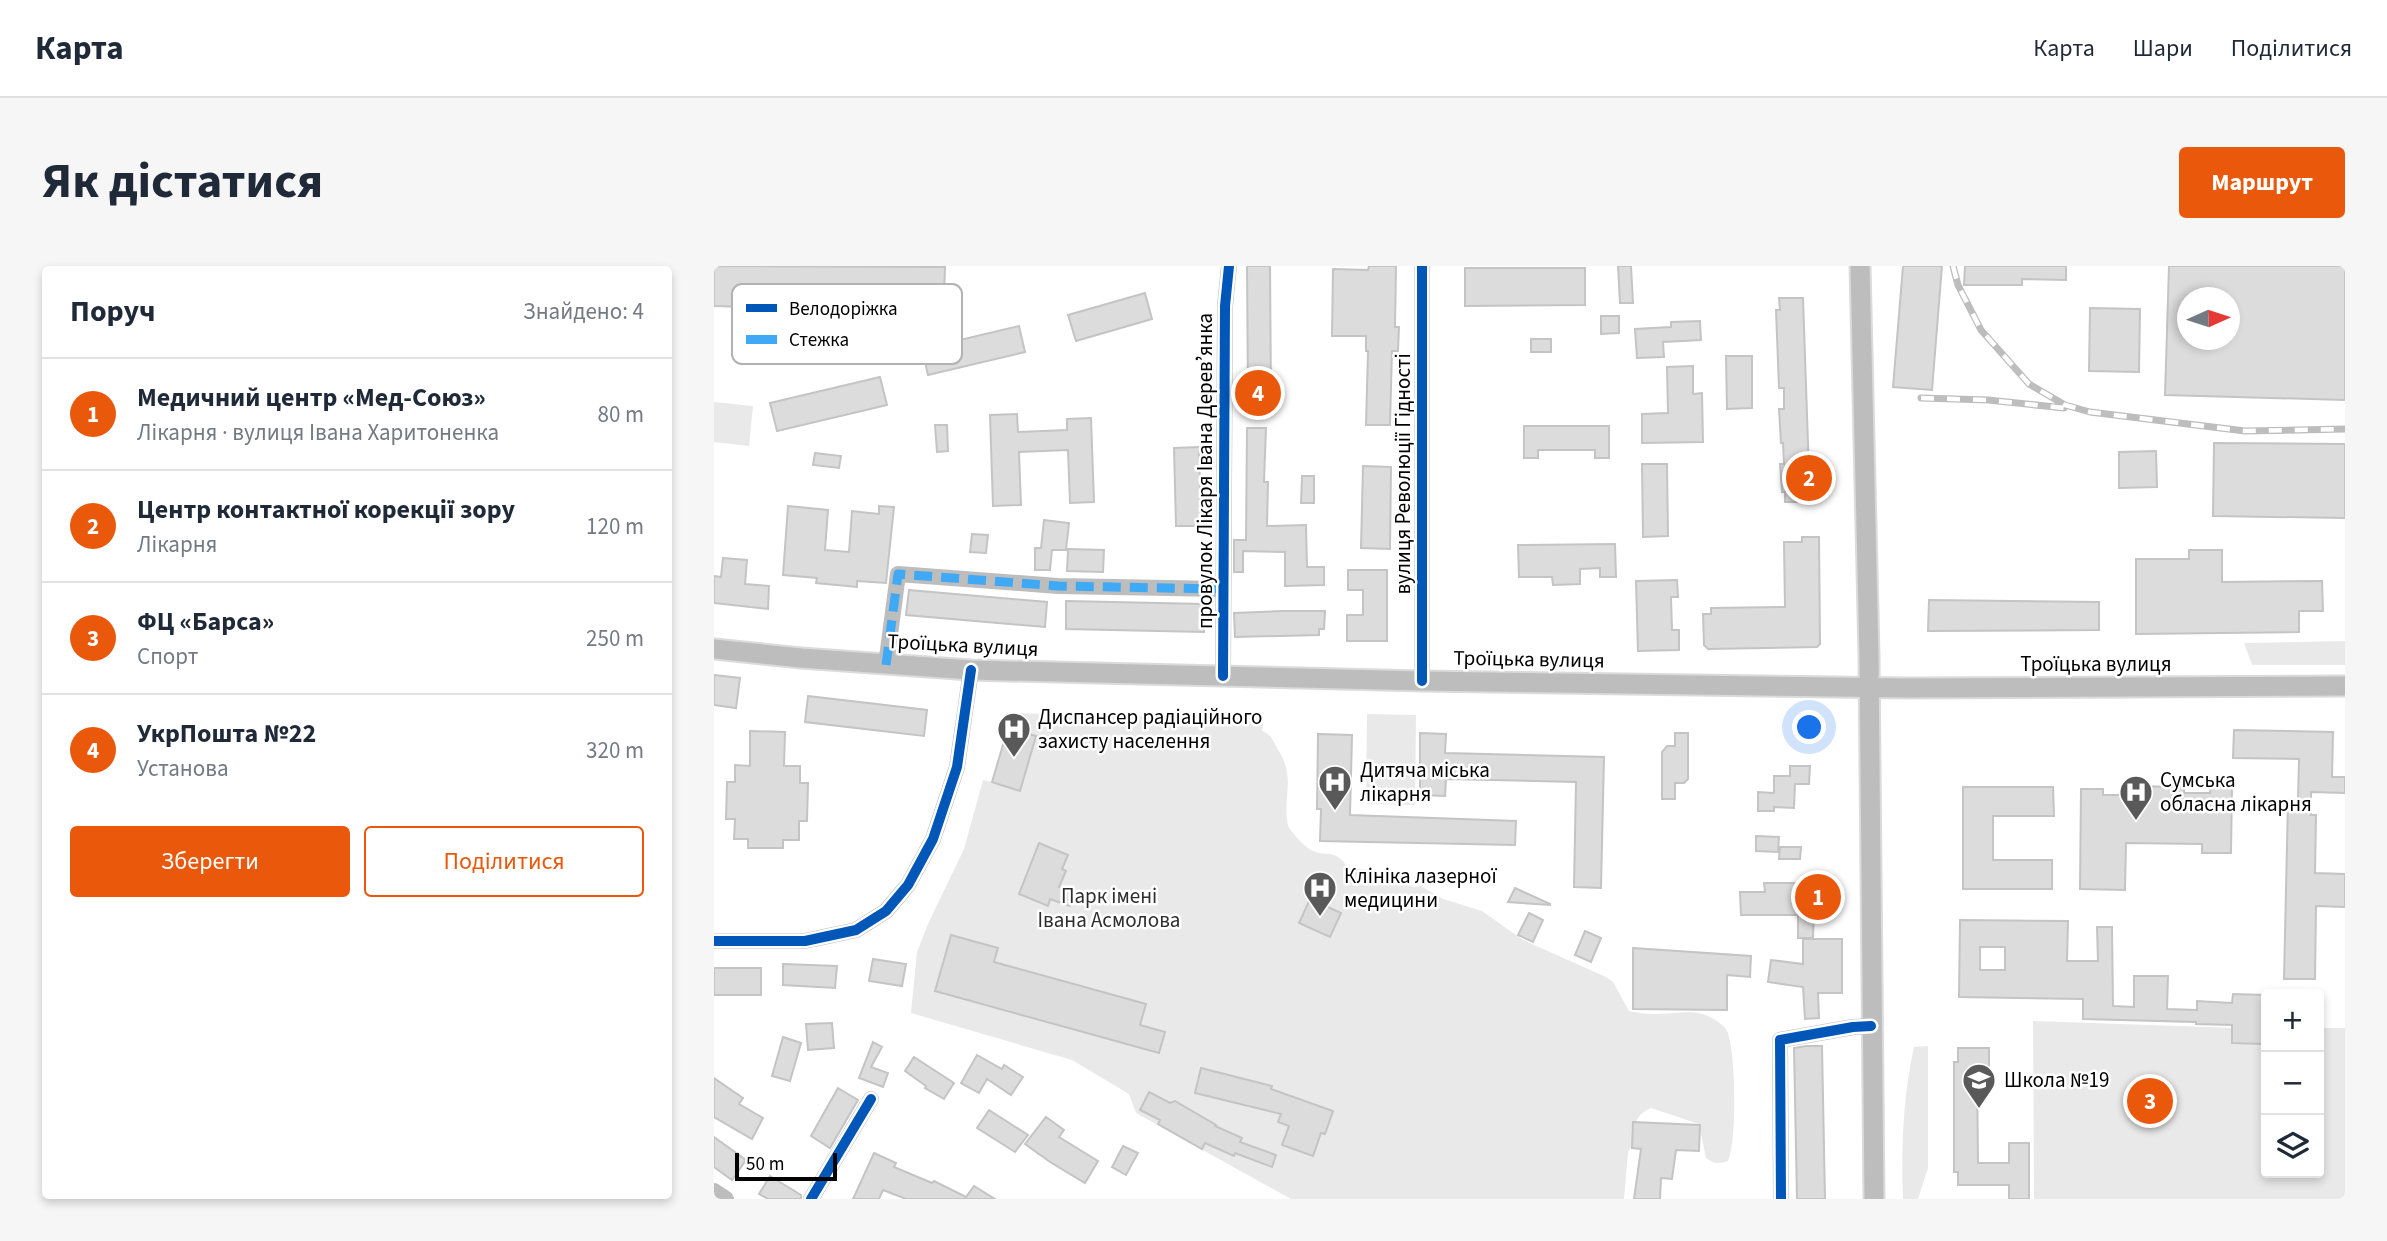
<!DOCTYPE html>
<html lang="uk">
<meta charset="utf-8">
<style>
body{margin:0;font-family:"Source Sans 3",sans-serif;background:#f6f6f7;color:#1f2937}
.controls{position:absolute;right:21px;bottom:21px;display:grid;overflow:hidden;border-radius:7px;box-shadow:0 4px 10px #0003}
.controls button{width:63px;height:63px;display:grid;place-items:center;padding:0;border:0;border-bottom:2px solid #e0e1e3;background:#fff;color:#1f2937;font:35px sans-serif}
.compass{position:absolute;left:1463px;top:21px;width:63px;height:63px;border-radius:50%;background:#fff;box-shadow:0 4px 10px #0003;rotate:87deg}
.scale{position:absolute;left:21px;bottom:18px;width:102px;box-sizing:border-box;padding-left:7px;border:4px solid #000;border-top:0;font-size:19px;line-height:24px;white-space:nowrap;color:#000;-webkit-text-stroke:5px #fff;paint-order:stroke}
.you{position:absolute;left:1096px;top:462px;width:24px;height:24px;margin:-18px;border:5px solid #fff;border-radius:50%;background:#1a73e8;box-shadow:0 0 0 10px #1a73e833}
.badge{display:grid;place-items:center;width:46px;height:46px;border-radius:50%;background:#ea580c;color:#fff;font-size:23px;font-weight:700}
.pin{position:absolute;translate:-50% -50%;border:4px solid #fff;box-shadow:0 2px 7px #0006}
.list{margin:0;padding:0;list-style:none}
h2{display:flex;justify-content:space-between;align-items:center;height:91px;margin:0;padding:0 28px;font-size:30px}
h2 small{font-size:23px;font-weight:400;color:#747a83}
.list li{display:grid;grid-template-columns:46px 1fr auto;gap:21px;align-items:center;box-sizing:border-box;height:112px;padding:0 28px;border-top:2px solid #e0e1e3}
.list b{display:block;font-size:26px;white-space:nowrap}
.list p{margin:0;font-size:23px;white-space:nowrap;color:#747a83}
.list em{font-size:23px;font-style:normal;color:#747a83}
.actions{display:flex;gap:14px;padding:21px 28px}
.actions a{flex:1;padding:16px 0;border:2px solid #ea580c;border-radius:7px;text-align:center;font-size:24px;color:#ea580c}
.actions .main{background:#ea580c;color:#fff}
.icon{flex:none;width:38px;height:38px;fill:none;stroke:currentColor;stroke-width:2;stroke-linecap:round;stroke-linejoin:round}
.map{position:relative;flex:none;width:1631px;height:933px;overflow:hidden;border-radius:7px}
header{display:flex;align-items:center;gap:42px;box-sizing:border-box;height:98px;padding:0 35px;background:#fff;border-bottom:2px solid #e0e1e3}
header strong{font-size:33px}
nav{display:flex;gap:38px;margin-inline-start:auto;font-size:24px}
.intro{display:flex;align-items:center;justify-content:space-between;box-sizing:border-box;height:168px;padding:0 42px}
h1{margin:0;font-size:49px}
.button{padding:18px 32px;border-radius:7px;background:#ea580c;color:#fff;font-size:24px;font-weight:700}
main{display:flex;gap:42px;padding:0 42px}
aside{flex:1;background:#fff;border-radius:7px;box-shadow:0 4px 10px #0003}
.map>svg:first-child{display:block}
.green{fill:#e9e9e9}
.building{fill:#dcdcdc;stroke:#c4c4c4;stroke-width:2;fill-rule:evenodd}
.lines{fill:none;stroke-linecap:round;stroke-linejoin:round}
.major-casing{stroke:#dbdbdb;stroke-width:23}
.minor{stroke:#bdbdbd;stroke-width:16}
.major{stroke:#bdbdbd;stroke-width:19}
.rail-casing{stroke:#bdbdbd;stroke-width:7}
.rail{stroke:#fff;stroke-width:4.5;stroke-dasharray:13;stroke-linecap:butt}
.quiet{stroke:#3fa9f5;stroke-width:9;stroke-dasharray:18 9;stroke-linecap:butt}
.cycleway-casing{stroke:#fff;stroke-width:15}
.cycleway{stroke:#0057b8;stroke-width:10}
.labels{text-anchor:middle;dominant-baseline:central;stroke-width:5;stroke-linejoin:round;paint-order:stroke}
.street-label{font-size:21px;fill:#000;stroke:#fff}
.poi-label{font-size:21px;fill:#000;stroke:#fff;text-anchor:start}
.park-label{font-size:21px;fill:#2e2e2e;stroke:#fff}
.key{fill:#fff;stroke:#b2b2b2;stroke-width:2}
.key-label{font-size:19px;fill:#000}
</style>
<header>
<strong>Карта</strong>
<nav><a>Карта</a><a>Шари</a><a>Поділитися</a></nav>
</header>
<div class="intro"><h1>Як дістатися</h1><a class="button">Маршрут</a></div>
<main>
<aside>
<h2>Поруч<small>Знайдено: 4</small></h2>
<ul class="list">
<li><span class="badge">1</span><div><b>Медичний центр «Мед-Союз»</b><p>Лікарня · вулиця Івана Харитоненка</p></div><em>80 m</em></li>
<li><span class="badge">2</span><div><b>Центр контактної корекції зору</b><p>Лікарня</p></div><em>120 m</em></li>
<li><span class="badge">3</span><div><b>ФЦ «Барса»</b><p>Спорт</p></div><em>250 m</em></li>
<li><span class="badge">4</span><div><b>УкрПошта №22</b><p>Установа</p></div><em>320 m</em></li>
</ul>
<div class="actions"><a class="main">Зберегти</a><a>Поділитися</a></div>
</aside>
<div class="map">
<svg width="1631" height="933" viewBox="0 0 1631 933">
<rect width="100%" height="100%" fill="#fff"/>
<!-- green -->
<path class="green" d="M0,136L39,140L35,180L0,176Z
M1631,375V399H1538L1530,377Z
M295,447L550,452L548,465C557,468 559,474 563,482C583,513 568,528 574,560C579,568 590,581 599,585C614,591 621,582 634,602L650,603L700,621L707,620L729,633L768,645L809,674L892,711L899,716L915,745C922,746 930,748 937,748C955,749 980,742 996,751C1002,754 1010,759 1013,765C1022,784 1023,876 1014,895C1005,898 1000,898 992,892L985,858L937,842C920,850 920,859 921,876L914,886L910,933H577L422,847L415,828L358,794L197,747L203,686L214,658L250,583L269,514L278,516L294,462Z
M653,448L702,449L701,539L652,538Z
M1319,755L1552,763V907H1605V762H1631V933H1320Z
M1214,780V902L1204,933H1189C1187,882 1189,831 1200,781Z"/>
<!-- building -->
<path class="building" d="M0,0L231,1L230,31H205L204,56L183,55L185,30L33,26L32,41L0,40Z
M533,0H556L557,131H534Z
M655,0H682L681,61H685L684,85H678L676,159H652L654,85H652V70H618L619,3L654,4Z
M904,0H917L919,37H906Z
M1189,0H1228L1218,124L1179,121Z
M1251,0H1352V14L1308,13V19H1250Z
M1455,0H1631V134L1451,129ZM1474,32H1516V74H1474Z
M751,2H871V39L751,40Z
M431,27L438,53L362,75L354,49Z
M1065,32H1089L1096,236H1071V226H1068L1066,198H1070L1069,177H1067L1065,143H1070V122H1065L1062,44H1066Z
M1376,42L1426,43L1425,106L1375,105Z
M887,50H905V67L887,68Z
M986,55L987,74L949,76L950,91L923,92L921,63L957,61V56Z
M305,60L311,86L214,109L208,83Z
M817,73H837V86H817Z
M1012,90H1038V142L1013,143Z
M979,100V128L988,127L989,176L928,177V148L954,147L953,101Z
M166,111L173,139L63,165L56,137Z
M303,148L304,166L353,164V153L377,152L380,236L356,237L354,184L305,186L307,239L279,240L276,149Z
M221,159H233L234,185L223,186Z
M810,160H895V192H881V184H824V192H810Z
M533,162H552L550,216H554L553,260L592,259L593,301H610V319L571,320V286L529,285V306H520V274H532Z
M1500,177L1631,178V252L1499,250Z
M485,181L487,260H462L460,182Z
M1442,185L1443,221L1405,222V186Z
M101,187L127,190L125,202L99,199Z
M928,198H953L954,270L929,271Z
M649,200L677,201L676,283L647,282Z
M588,210H600V237H587Z
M74,240L114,244L111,284L135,286L138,245L165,248V240L180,241L172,317L143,315V321L102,317L103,312L69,309Z
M330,254L355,257L352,284H338L336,304H321V282H327Z
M258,268L274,269L272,287L256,286Z
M1088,271H1105L1106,378L1103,381L994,383L990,379L989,348H997V342L1071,341L1070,276H1088Z
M901,278L902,311H886V302L866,303V318L839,319L838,311H805L804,279Z
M354,283L390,284L389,306L353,305Z
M1475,284H1508V316L1608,315L1609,345H1585V366L1422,368V293H1475Z
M9,292L33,294L31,318L55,320L54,343L0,337V310L7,311Z
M634,304H673V375H633V349H649V324H634Z
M963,314L964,331H957L958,364H965V384L924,385L922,315Z
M195,324L333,336L331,361L192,349Z
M1215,334L1385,336V364L1214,365Z
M352,335L490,338V366L352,363Z
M567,345H611L610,363H605V369L521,371L520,347Z
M0,409L26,412L22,442L0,439Z
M94,430L213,444L210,470L91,456Z
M294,462L322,470L306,525L278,516Z
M1520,464L1619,466L1618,511H1631V527L1597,526V549H1602L1601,607L1631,608V641L1602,640L1601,713H1570L1574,534H1584L1585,493L1519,492Z
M36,465L71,466L70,500H86V517H94L93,555H85V574H69V582H34V573H20L21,553H12L13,516H21V499L36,500Z
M706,467L732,468L731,487L890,491L887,622L860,621L862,516L732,513L731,530L706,529Z
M961,467H974V513L970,517H961V533H948V486L953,480H961Z
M604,468L638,469L636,549L802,555L801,579L606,575L607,543H603Z
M1076,500H1096L1095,518H1081L1080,542L1060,541V545H1044V526L1060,527V510H1076Z
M1497,519H1518L1517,587H1488V578L1412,577L1411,624L1366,623L1367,523H1389V529H1415V520L1470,521V527H1496Z
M1249,521H1339L1340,550H1279V594H1338V623H1249Z
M1042,570L1065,571L1064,586L1042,585Z
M325,577L354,589L348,603L352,605L345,621L361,627L356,640L336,633L334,640L305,628Z
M1066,581H1087L1086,593H1065Z
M1050,617H1083V619L1117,618L1118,644H1100L1099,672H1084V649H1027L1026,626H1051Z
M801,622L836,638V639L794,636Z
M596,633L627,647L616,671L585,657Z
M815,647L829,654L819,676L804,669Z
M1246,654L1354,655L1353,695H1384L1383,661H1398L1399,740L1420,741V710H1454L1453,743L1483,744V735L1518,737L1519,728L1552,729L1550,778L1518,777V759L1482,758V756L1369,753V733L1245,731ZM1266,681H1291V704H1266Z
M871,665L887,672L877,696L861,689Z
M237,669L284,682L280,696L432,738L426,759L451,766L445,787L221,725Z
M1089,673H1128V727H1104L1105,752L1091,753L1089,721L1054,716L1057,694L1089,698Z
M919,682L1037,690L1036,711L1013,709V744L919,743Z
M159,693L192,698L188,720L155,715Z
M69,698L123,700L121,722L69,719Z
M0,702H47V729H0Z
M118,757L120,782L94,784L92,758Z
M69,771L87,777L76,815L58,810Z
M159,776L168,781L157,801L174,807L169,821L145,812Z
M1092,780H1108L1111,933H1083L1080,782Z
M1244,782H1275V806H1263L1264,897H1295V877H1315V933H1295V919H1244V906H1240V796H1244Z
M263,789L288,803L290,799L309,811L297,829L273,813L265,827L247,817Z
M200,791L240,817L230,833L211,822L212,820L191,805Z
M487,802L558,820L557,823L619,845L611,868L607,867L599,890L568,879L575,860L564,856L567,848L481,827Z
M0,812L29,832L25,838L49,852L38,873L0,851Z
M124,822L144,834L116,882L97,870Z
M435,826L456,837L461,835L502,859L501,860L528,872L526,876L562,889L558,901L521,887L520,890L491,877L488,883L444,858L446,854L426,844Z
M275,844L314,869L301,886L263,862Z
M332,851L350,864L345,871L384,895L371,917L336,896L311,878Z
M919,856L986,859L985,885L962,884L958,913L947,912L946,933H920L927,883L918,882Z
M0,871L32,894L18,914L0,901Z
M409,880L424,887L412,909L398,901Z
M160,887L182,897L180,901L218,917L220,915L252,931L260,920L281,933H192L169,924L165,933H139Z
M56,910L87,929V933H54L45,928Z"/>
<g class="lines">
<defs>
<path id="major" d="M1146,0L1155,390L1160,933
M0,383L87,392L257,404L708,415L1193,422L1631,420"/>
</defs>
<!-- major casing -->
<use href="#major" class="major-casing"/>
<!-- minor -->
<path class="minor" d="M172,399L184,308L344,320L508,323
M509,410L511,40L515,0
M708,415V0
M0,675H91L142,664L172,645L194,619L219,573L243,501L257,404
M0,925L12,933
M97,933L157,833
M1067,933L1066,774L1139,761L1157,760"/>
<!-- major -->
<use href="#major" class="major"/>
<defs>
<path id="rail" d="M1239,0L1244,19L1267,64L1315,118L1351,139L1376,146L1531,165L1631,163
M1207,132L1274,134L1350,142"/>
</defs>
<!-- rail casing -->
<use href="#rail" class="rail-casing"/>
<!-- rail -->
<use href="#rail" class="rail"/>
<!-- quiet -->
<path class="quiet" d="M172,399L184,308L344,320L508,323"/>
<defs>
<path id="cycleway" d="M509,410L511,40L515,0
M708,415V0
M0,675H91L142,664L172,645L194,619L219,573L243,501L257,404
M97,933L157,833
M1067,933L1066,774L1139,761L1157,760"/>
</defs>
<!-- cycleway casing -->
<use href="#cycleway" class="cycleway-casing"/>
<!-- cycleway -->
<use href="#cycleway" class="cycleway"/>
</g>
<!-- icons -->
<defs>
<symbol id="hospital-pin" viewBox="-11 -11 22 30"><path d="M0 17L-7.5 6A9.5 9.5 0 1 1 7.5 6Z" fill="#595959" stroke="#fff"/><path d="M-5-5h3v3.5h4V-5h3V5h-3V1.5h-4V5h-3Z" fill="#fff"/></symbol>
<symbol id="school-pin" viewBox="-11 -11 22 30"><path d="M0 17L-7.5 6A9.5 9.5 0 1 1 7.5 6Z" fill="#595959" stroke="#fff"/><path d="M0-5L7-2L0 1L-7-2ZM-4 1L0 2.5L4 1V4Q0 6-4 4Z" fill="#fff"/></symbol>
</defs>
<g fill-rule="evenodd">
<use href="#hospital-pin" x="281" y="444" width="38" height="52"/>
<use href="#hospital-pin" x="602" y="497" width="38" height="52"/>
<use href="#hospital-pin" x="1403" y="507" width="38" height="52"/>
<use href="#hospital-pin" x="587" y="603" width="38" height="52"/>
<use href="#school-pin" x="1246" y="795" width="38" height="52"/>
</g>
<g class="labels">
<!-- street labels -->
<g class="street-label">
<text transform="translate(491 205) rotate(-90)">провулок Лікаря Івана Деревʼянка</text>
<text transform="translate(689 208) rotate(-90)">вулиця Революції Гідності</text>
<text transform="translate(249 379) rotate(3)">Троїцька вулиця</text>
<text transform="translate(815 393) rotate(1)">Троїцька вулиця</text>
<text x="1382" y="398">Троїцька вулиця</text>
</g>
<!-- poi labels -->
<g class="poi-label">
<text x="324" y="451">Диспансер радіаційного<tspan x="324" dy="24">захисту населення</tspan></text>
<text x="646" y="504">Дитяча міська<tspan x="646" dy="24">лікарня</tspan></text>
<text x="1446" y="514">Сумська<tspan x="1446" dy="24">обласна лікарня</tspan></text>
<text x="630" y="610">Клініка лазерної<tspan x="630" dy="24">медицини</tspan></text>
<text x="1290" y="814">Школа №19</text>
</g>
<!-- park labels -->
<g class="park-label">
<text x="395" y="630">Парк імені<tspan x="395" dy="24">Івана Асмолова</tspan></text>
</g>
</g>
<!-- legend -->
<rect x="18" y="18" width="230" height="80" rx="10" class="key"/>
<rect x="32" y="38" width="31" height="8" fill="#0057b8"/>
<rect x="32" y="69" width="31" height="9" fill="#3fa9f5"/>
<g class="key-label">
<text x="75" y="49">Велодоріжка</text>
<text x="75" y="80">Стежка</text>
</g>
</svg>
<div class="controls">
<button>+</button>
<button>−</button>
<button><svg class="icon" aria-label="layers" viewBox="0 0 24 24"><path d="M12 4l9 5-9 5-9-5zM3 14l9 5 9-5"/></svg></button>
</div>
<svg class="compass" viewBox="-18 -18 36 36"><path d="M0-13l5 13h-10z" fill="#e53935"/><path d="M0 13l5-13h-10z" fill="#747a83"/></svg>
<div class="scale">50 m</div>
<div class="you"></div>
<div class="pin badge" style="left:1104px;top:631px">1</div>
<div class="pin badge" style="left:1095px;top:212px">2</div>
<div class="pin badge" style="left:1436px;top:835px">3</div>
<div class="pin badge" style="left:544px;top:127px">4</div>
</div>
</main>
